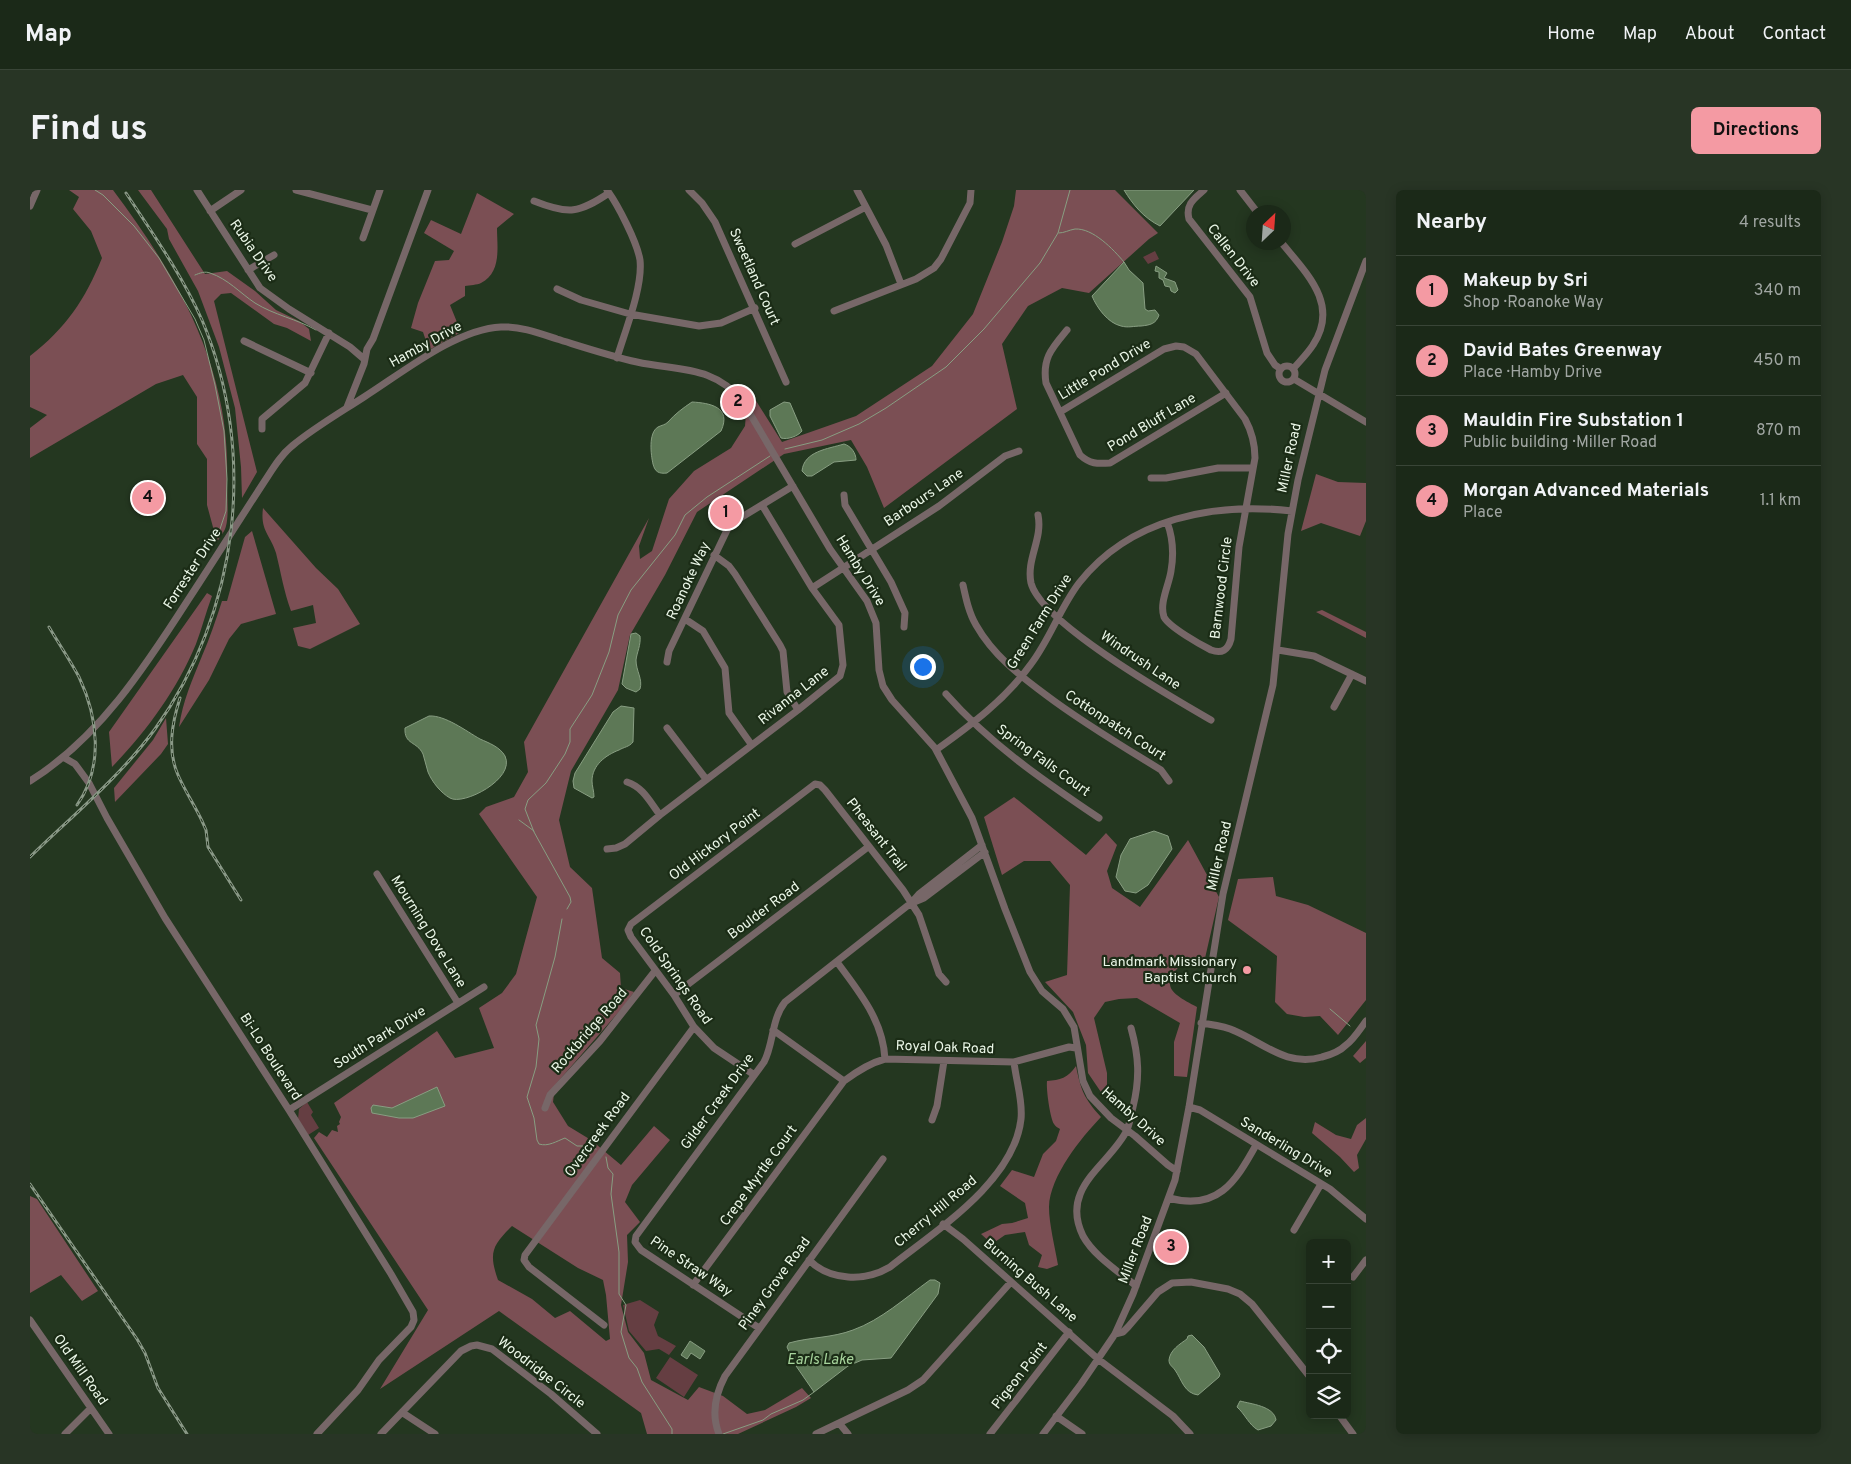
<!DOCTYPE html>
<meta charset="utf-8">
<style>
body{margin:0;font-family:Overpass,sans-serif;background:#283525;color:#f1f3f6}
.controls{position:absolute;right:15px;bottom:15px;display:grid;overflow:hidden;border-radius:8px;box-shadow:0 2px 12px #0003}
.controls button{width:45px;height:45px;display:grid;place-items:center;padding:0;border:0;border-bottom:1px solid #394537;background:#1b2918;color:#f1f3f6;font:25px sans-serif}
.compass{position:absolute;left:1216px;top:15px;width:45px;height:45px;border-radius:50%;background:#1b2918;box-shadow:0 2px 12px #0003;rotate:25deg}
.you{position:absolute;left:892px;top:476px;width:18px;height:18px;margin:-12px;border:4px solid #fff;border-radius:50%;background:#1a73e8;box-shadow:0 0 0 8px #1a73e833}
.badge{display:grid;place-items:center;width:32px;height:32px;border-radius:50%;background:#f49aa3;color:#111;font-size:16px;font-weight:700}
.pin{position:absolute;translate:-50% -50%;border:2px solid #fff;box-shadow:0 1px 5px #0006}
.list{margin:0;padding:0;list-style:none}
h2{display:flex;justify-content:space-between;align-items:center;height:65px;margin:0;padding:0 20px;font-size:21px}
h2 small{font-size:16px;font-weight:400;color:#a0a6a2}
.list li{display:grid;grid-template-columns:32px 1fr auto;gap:15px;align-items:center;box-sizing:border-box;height:70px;padding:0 20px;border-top:1px solid #394537}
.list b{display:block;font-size:19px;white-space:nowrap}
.list p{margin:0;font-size:16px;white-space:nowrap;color:#a0a6a2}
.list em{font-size:16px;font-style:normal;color:#a0a6a2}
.icon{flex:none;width:28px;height:28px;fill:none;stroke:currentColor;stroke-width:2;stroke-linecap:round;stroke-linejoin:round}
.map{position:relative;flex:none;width:1336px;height:1244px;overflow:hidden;border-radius:8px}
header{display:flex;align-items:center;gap:30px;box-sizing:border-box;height:70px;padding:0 25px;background:#1b2918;border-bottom:1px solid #394537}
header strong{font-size:24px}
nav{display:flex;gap:28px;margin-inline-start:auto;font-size:18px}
.intro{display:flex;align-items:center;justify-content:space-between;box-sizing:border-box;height:120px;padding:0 30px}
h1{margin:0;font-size:35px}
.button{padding:12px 22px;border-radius:8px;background:#f49aa3;color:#111;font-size:18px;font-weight:700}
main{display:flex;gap:30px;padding:0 30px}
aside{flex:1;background:#1b2918;border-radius:8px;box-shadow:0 2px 12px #0003}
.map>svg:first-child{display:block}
.green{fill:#653e42}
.forest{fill:#7b4f54;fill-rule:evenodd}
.water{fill:#5d7856;stroke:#889e82}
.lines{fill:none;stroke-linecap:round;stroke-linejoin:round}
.stream{stroke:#889e82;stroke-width:1}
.minor{stroke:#776768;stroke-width:7}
.rail-casing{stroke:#8a9987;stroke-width:3}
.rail{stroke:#1b2c16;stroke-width:1;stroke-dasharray:4;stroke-linecap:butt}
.poi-dot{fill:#f49aa3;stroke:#1b2c16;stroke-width:2}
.labels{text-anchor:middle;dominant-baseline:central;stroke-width:4.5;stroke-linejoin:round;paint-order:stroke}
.street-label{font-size:14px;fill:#ebf7e8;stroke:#1b2c16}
.poi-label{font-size:14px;fill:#ebf7e8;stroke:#1b2c16;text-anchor:end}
.water-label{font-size:15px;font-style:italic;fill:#a7d49c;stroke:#1b2c16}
</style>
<header>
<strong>Map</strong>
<nav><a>Home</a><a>Map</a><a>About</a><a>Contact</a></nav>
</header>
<div class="intro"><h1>Find us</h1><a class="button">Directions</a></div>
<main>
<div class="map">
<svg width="1336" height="1244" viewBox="0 0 1336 1244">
<rect width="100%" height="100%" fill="#243720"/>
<!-- green -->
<path class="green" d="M1125,61L1129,69L1118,74L1113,67Z
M277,912L283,922L281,925L289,938L278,945L268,929L269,919Z
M610,1110L629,1122L624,1135L628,1146L646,1156L639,1165L629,1159L616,1161L599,1141L593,1115Z
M640,1167L668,1185L654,1207L626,1188Z"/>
<!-- forest -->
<path class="forest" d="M39,0H83C148,87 201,178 197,290C197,301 199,327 196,336C195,341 190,347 187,352L177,315V269L167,254V207L153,185L126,194L0,268V238L17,225L0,217V166C36,138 55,110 72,68L61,41L43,19L49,7Z
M108,0H121L175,84L197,81L225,101L246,120L269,131L279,139L281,151L257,138L244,134L201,103L191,104L184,111L227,282L212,308L211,277L205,218L189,157L168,101L139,49L137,39Z
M986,0H1085L1128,43L1119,49L1059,103L1032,98L998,116L972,154L987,219L854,318L837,277L821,250L754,264L667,322L635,385L600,445L588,500L541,581L529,630L540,677L562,698L572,768L590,783L591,798L604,802L593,817L525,895L523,912L538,936L561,950L591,975L624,936L640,950L602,995L595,1012L610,1032L597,1045L598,1072L591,1115L598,1142L614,1163L621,1190L658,1210L669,1197L693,1206L717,1224L735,1220L772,1198L781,1208L766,1217L708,1244H617L611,1223L469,1121L350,1199L398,1120L284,948L289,942L297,947L302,940L308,942L307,936L310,934L309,932L311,927L304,913L407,841L425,868L464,858L449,818L472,803L486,784L507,707L449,624L456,617L484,607L498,582L494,552L619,328L609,356L610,369L622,361L639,309L664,281L701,258L715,236L718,198L752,252L826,226L902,176L943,124L972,52L984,16ZM482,1036L548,1078L573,1090L576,1105L580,1149L576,1151L540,1121L525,1128L502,1109L468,1090C458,1062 463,1055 482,1036Z
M447,3L484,24L467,38C467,57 472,82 451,93C447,95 440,95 435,96V106L420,115L431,142L399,160L393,142L381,138L388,113L405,71L419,70L424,61L394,43L401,30L431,44Z
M1286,284L1308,292L1336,293V331L1330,346L1291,333L1271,341Z
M233,318L286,378L308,399L330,434L280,459L268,456L263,438L286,433L283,415L261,421C254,402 251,383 246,363C240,344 230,341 233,318Z
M222,341L246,424L211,434L199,449L179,490L149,537C153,510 162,491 172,466C180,448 186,429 192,411H197L215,347Z
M177,403L182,406C176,422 172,438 166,454C147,500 116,542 82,577L79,542Z
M1292,420L1336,442V448L1286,422Z
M136,528L138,554L131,564L85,612L84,598L123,550Z
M984,607L1056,665L1076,643L1087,655L1077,681L1082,698L1110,717L1158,650L1189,707L1173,777L1152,774C1127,797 1145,805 1167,817L1157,887L1144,886V852L1150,833L1107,808L1089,809L1075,812L1064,828L1077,883V911L1058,883L1056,855L1043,822L1015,792L1037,785L1040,695L1020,671H994L972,685L954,627Z
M1243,687L1246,706L1278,715L1336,743V810L1308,845L1290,826L1274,827L1257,824L1245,812L1247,766L1198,730L1208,689Z
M1336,851V868L1330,873L1323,866Z
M1046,876C1051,901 1054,908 1071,927C1051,948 1020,986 1019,1017C1019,1034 1025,1057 1028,1075L1017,1079L1008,1077L1012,1065L999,1055L995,1042L975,1045L962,1054L951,1044L972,1034L982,1033L998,1028L995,1013L970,996L982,980L1004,987L1013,964L1026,951L1030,939C1028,938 1025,936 1024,934C1020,927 1016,899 1017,891C1030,890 1038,888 1046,876Z
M1336,928V949L1327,965L1329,978L1324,982L1310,967L1282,943L1285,932L1306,945L1321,949L1327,935Z
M0,1006L7,1009L68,1101L52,1111L31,1085L0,1103Z"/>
<!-- water -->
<path class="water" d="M1094,0H1164L1130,36C1114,28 1103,15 1094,0Z
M1094,72L1099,80L1113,93L1115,119L1118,121L1125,120L1129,125C1126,134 1120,135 1111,136C1104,136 1098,138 1091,136C1078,133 1067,118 1062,106Z
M1126,76L1137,83L1134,88L1145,92L1148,100L1145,103L1141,101L1140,97L1135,96L1133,90L1129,88V82L1125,81Z
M662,212C680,213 702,217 691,241L637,283C629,284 625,282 623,274C621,265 618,243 628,237C632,235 635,235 638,232C645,224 653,218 662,212Z
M754,212L760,213L772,241C768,246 758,250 751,248L740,226V220Z
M814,254C821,256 826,263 826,270L804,272L782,286H777L772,281C774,261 798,259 814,254Z
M606,443L610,446C611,455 607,462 606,470C606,481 613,489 610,499L606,502L596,498L592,494L601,444Z
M591,516L604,518L603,552C599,557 594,557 589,560C576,565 562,575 562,591C562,596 564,601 564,607L562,608L544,598L543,591L545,583L583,522Z
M399,526C415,525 436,541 450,549C459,553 470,557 475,566C486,589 433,616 420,608C411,603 402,592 398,582C396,576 395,570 393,564C387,551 374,555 375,538Z
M1124,641L1138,646L1142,659L1118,695L1106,703L1095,701L1086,687L1091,665L1100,649Z
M407,897L415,916L383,928H369L342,923L341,918L343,915L362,918Z
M900,1090H905L910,1093L908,1104L861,1168L832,1170L818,1176L784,1202L764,1173L757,1157L759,1153C780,1147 802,1148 823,1140C851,1130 875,1108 900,1090Z
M1162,1145L1174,1157L1190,1184L1189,1187L1168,1205C1154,1203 1152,1190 1145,1180C1142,1176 1139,1175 1139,1170C1140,1160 1150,1154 1157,1149L1158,1146Z
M660,1151L675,1161L670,1169L661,1163L657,1169L651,1165Z
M1210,1211C1221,1214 1244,1216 1246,1230L1241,1236L1228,1240C1219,1235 1215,1224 1207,1217Z"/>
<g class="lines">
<!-- stream -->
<path class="stream" d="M65,0L73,5L104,36L129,68L165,129L174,150L185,195L194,241L197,289L196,321L190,339
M1029,43C1034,43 1039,40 1045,39C1063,38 1083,59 1094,72
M165,85C170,83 175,81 180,83C198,89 210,103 225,113C244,125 267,129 286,140
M755,259L792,250L829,234L856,218L916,177L954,139L1010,73L1028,43L1040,0
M489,630L504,641
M537,719L541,712L540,707L504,642L495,619L498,610L516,593L535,564L540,552V539L562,505L579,462L588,425L601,400L645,345L655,325L677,307L740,266
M532,729L525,767L506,835L509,849L506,877L497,907L504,928L507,950L509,954C518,957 527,951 535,948L547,956H559L566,959
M1300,819L1320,836
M576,967L578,978L583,984L581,1004L589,1062V1104L596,1115L591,1142L599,1168L607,1178L612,1192L642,1239V1244
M693,1244L733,1230L741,1224L773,1210L784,1202"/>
<!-- minor -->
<path class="minor" d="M167,0L230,98L259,119L320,157L334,169
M266,0L342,20
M577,0C588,15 607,52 610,70C613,97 595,141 587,168
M659,0L672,13L685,32L756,192
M827,0L856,55L871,94
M1174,0C1165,8 1155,14 1159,29L1220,107L1237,163L1245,175L1251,179
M1210,0L1227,22
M504,11C539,25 549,23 579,3
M0,16L7,0
M180,21L211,0
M333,48L350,0
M1251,52C1276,83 1310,114 1283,155C1278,163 1270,171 1263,179
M765,54L836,17
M218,80L244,65
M527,99L551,110L600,124L669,136L691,133L725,118
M804,121L886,89L904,78L911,69L940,13L941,0
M1037,140C1022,158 1012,168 1016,193L1050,265C1060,274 1067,274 1080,273L1196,203
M214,151L281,183
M1249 184a8 8 0 1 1 16 0a8 8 0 1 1-16 0Z
M1264,189L1336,232
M317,217L334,174L337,159L343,149L398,0
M1030,222L1134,159L1146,156L1154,157L1166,164L1215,229C1222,242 1225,254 1225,268L1209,357L1201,449C1198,460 1192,464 1181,460C1171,455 1139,437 1134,427C1129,413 1139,395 1141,381C1144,364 1143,348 1137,332
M232,239V229L275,193L299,143
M1121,288H1136L1188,278H1223
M814,305L815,315L861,392L875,423L874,437
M1008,325C1013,349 996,369 1001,393C1011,433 1143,508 1181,530
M684,365L699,376L705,384L750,455L753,461L757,502L768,520
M933,395C936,409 939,423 946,435C963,465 989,485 1016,505C1053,533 1092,556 1131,580L1139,591
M782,398L909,316L975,266L989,261
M655,429L673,441L695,478L699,523L721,554
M1248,460L1284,466L1336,491
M637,472L639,461L699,336L707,330L763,296
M916,504C960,554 1014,591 1069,628
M1304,517L1322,484
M637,538L676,589
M906,560C941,535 975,510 1001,474C1020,449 1030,418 1049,393C1100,328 1184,312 1262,321
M33,567L45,574L59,593L77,628L135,728L259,920L361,1084L383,1122L384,1130L381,1137L349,1170L328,1200L287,1244
M0,591C69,548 115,477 158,410C185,369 211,327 238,286C245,275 252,264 262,256C282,239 311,222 334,207C372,183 426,139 471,137C490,136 509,143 527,149C553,157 580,166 607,172C647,181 685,175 713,212L800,359L837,411L846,433L849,480L853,496L862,510L905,558L942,628L975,719L1000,782L1012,801L1033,819L1044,837L1053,891L1060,906L1081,928L1105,946L1138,975L1147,981
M597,592C613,597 620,612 630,625
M577,659L586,658L595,654L630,625L768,520L810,486L813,475L809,435L782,398L732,315
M347,684L428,813
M882,713L894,708L955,662
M807,772C829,802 853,830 855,869
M644,805L838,657
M1171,833C1183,835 1195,836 1205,841C1235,854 1257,877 1292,867C1300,865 1310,861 1316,855C1324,849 1330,839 1336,831
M1101,838C1109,867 1110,888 1103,917C1101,924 1100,933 1097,940C1080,975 1029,997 1053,1046C1064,1066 1088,1081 1106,1096
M743,840L814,891
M723,884L684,858L664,837L644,805L601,747L598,740L601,734L785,594L790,595L795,600L873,700L889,725L909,784L916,792
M1159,917L1170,920L1300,999L1336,1029
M515,918L520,905L570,851L625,781
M259,920L454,797
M902,930L907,916L914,871
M1139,1008C1187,1021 1205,993 1226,955
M913,1034L933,1049L1068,1169L1143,1226L1160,1244
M1264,1040L1291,994
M779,1070C800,1091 835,1092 860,1077C905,1041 984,992 991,929C993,910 986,891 984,872
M1323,1087L1336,1070
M663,1095L814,891C826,882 840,873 855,869L984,872L1039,857L1046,858
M0,1130L79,1244
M574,1135L499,1077L494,1070L495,1065L664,837
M729,1138L611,1060L605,1052L606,1046L734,872C744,853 741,830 755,812L881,713L889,704L952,655
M1085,1144L1093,1142L1098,1137L1128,1102L1142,1093L1161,1092L1198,1099L1210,1104L1222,1114L1280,1187
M373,1223L405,1244
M1309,1225L1323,1244
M1026,1226L1052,1244
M809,1233L818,1244
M35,1244L61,1218
M351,1244L431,1161L441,1156L447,1155L462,1159L521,1204L567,1244
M689,1244C681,1224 685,1205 695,1186L853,969
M786,1244L878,1200L893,1190L981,1092
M960,1244L1039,1142
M1013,1244L1051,1194L1085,1144L1103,1104L1145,990L1159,917L1193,704L1243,495L1258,344L1268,290L1295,180L1336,71"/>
<defs>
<path id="rail" d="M19,437C29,454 40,470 49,487C68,527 74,577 47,615
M150,508C142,533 137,560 148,585C155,601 165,616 172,631L176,640L178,657L211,710
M0,667C42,626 90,587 125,539C209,422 228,263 172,130C152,85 123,44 96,3
M0,994L107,1149L115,1163L128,1198L157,1244"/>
</defs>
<!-- rail casing -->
<use href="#rail" class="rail-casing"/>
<!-- rail -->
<use href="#rail" class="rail"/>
</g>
<!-- markers -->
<circle class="poi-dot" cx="1217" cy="780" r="5"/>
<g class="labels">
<!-- street labels -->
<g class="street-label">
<text transform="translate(223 61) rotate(55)">Rubia Drive</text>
<text transform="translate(1203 66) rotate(52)">Callen Drive</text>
<text transform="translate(724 87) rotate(66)">Sweetland Court</text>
<text transform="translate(396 155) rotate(-29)">Hamby Drive</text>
<text transform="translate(1075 180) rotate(-31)">Little Pond Drive</text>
<text transform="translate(1122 233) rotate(-31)">Pond Bluff Lane</text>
<text transform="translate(1260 268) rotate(-78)">Miller Road</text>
<text transform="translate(894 308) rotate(-34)">Barbours Lane</text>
<text transform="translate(163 379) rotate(-57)">Forrester Drive</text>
<text transform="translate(830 381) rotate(58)">Hamby Drive</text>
<text transform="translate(659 391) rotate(-65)">Roanoke Way</text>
<text transform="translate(1192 398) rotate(-83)">Barnwood Circle</text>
<text transform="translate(1010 432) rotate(-58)">Green Farm Drive</text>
<text transform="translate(1110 471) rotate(34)">Windrush Lane</text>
<text transform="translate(764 506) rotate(-38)">Rivanna Lane</text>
<text transform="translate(1085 536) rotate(33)">Cottonpatch Court</text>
<text transform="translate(1013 571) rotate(36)">Spring Falls Court</text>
<text transform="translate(846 645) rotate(52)">Pheasant Trail</text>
<text transform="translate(685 655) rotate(-37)">Old Hickory Point</text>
<text transform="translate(1190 666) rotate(-77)">Miller Road</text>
<text transform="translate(734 721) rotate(-37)">Boulder Road</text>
<text transform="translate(398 742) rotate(58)">Mourning Dove Lane</text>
<text transform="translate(645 786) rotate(55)">Cold Springs Road</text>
<text transform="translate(560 841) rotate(-49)">Rockbridge Road</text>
<text transform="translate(350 848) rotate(-32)">South Park Drive</text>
<text transform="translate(915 858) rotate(2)">Royal Oak Road</text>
<text transform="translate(240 867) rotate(57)">Bi-Lo Boulevard</text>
<text transform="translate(688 912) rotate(-54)">Gilder Creek Drive</text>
<text transform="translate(1103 927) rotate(42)">Hamby Drive</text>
<text transform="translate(568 945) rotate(-54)">Overcreek Road</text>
<text transform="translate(1256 958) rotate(31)">Sanderling Drive</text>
<text transform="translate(729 986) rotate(-54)">Crepe Myrtle Court</text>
<text transform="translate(906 1022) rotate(-40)">Cherry Hill Road</text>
<text transform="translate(1106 1060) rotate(-69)">Miller Road</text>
<text transform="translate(661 1077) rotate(34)">Pine Straw Way</text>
<text transform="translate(1000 1091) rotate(41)">Burning Bush Lane</text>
<text transform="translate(745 1094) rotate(-54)">Piney Grove Road</text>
<text transform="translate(50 1180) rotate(55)">Old Mill Road</text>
<text transform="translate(511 1183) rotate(38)">Woodridge Circle</text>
<text transform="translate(990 1186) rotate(-52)">Pigeon Point</text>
</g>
<!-- poi labels -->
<g class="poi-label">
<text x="1207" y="772">Landmark Missionary<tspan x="1207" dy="16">Baptist Church</tspan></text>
</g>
<!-- water labels -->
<g class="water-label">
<text x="790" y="1170">Earls Lake</text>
</g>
</g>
</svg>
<div class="controls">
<button>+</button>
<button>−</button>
<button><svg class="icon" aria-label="locate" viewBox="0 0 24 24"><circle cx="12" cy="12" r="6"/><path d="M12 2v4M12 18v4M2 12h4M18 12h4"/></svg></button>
<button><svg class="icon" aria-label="layers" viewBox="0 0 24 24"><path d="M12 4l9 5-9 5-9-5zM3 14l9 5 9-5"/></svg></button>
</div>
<svg class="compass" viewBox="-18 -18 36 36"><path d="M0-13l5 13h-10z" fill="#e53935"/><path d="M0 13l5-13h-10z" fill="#a0a6a2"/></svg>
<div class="you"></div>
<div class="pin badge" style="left:696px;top:323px">1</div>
<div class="pin badge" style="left:708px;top:212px">2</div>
<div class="pin badge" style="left:1141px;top:1057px">3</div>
<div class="pin badge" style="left:118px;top:308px">4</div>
</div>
<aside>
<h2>Nearby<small>4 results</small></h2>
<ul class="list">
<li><span class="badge">1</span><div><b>Makeup by Sri</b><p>Shop · Roanoke Way</p></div><em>340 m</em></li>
<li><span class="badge">2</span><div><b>David Bates Greenway</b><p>Place · Hamby Drive</p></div><em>450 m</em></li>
<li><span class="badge">3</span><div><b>Mauldin Fire Substation 1</b><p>Public building · Miller Road</p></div><em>870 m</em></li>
<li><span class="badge">4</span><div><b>Morgan Advanced Materials</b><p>Place</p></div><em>1.1 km</em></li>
</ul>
</aside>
</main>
